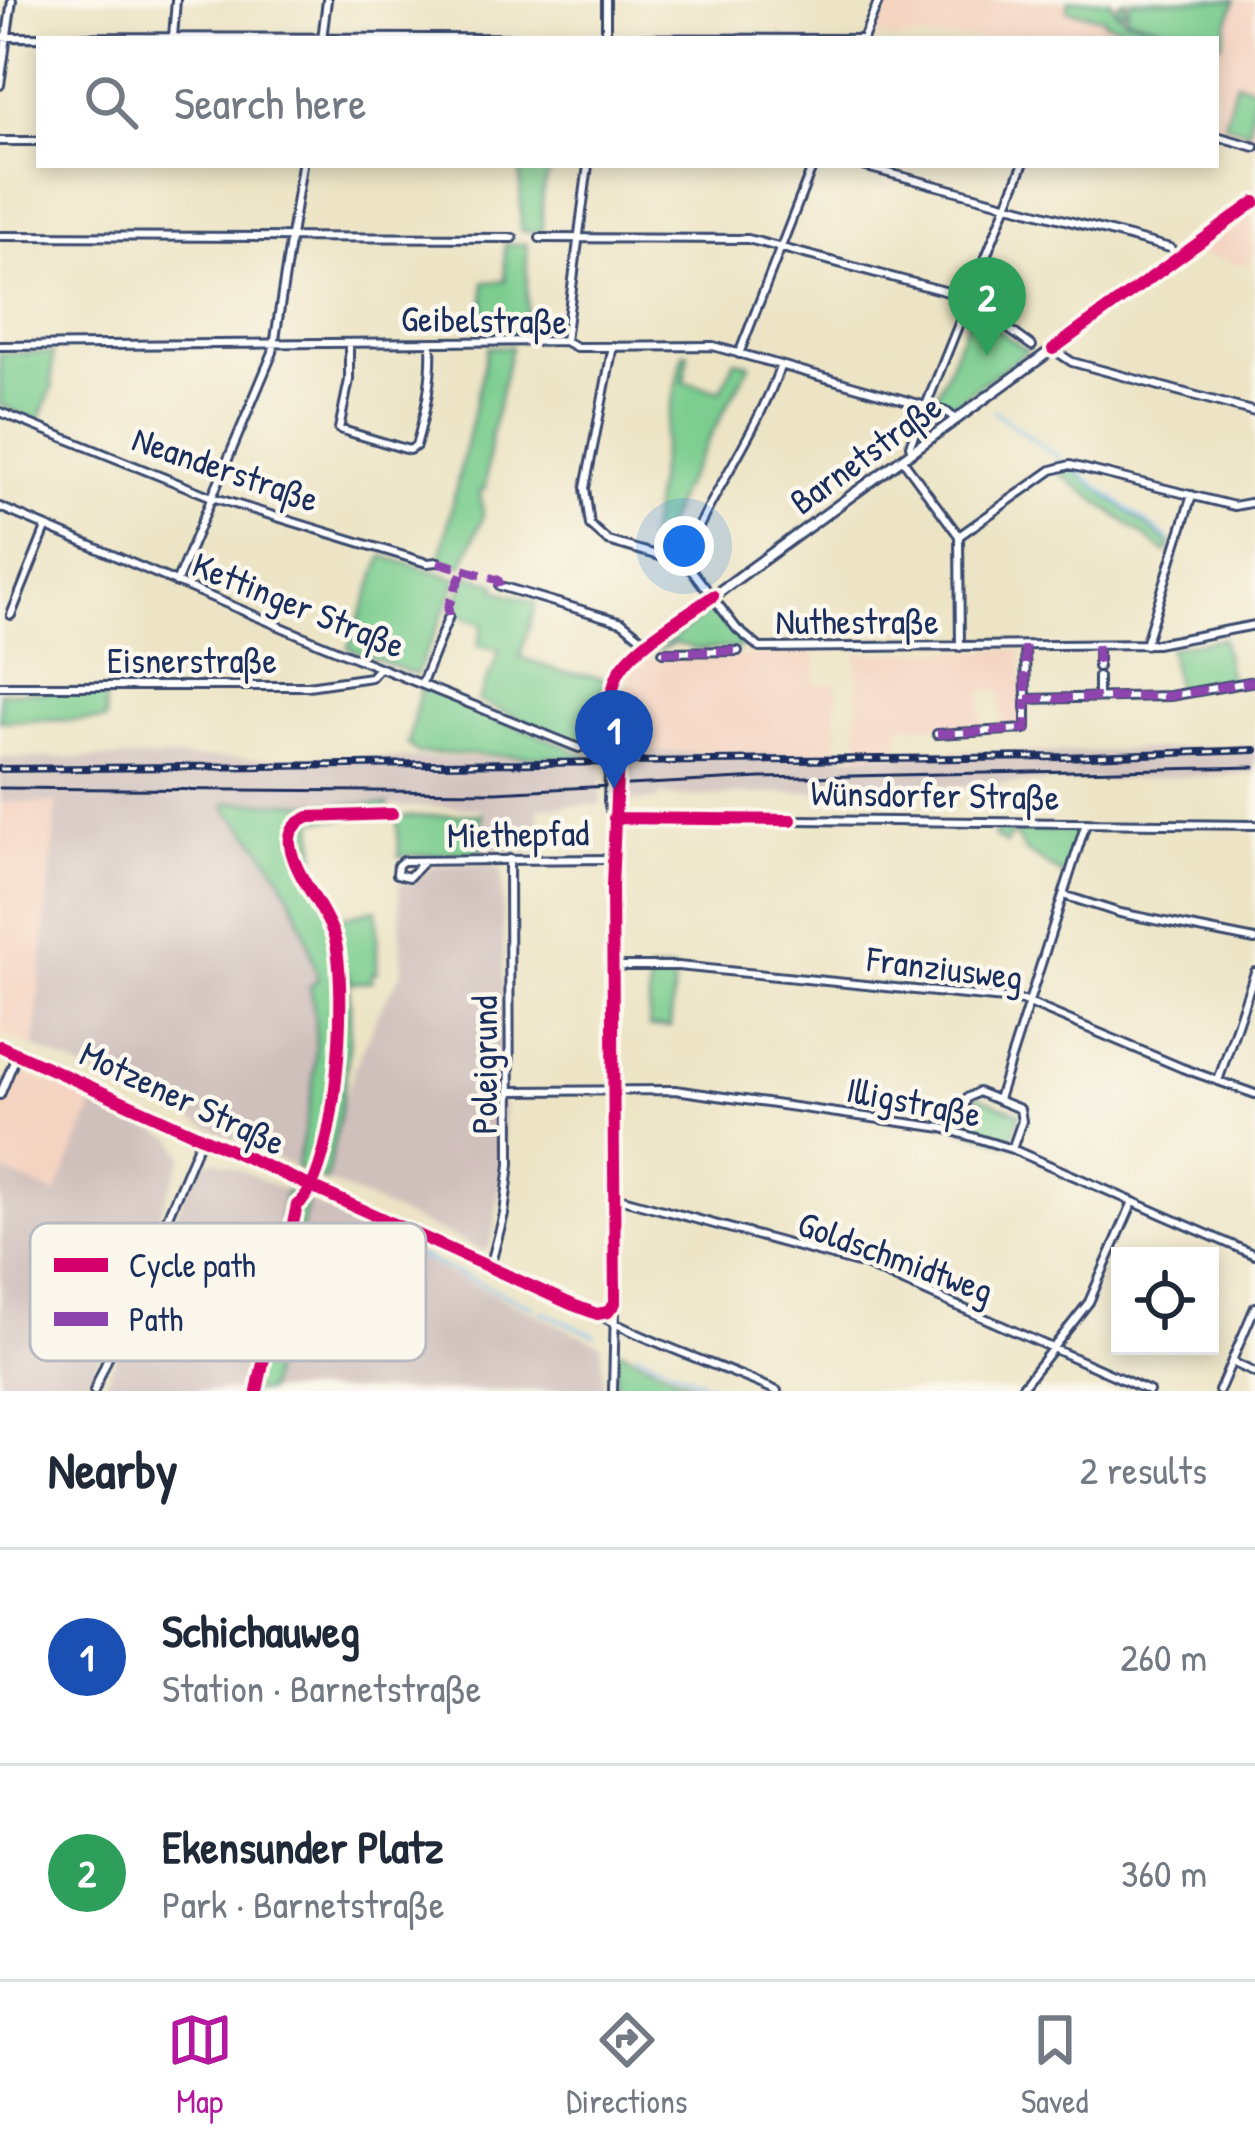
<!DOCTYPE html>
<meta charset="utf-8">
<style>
body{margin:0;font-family:"Patrick Hand",sans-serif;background:#f6f6f7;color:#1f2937}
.controls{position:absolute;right:36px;bottom:36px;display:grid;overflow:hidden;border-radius:0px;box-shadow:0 6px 18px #0003}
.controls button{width:108px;height:108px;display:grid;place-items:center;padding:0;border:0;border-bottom:3px solid #e0e1e3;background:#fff;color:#1f2937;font:60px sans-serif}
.you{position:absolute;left:684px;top:546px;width:42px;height:42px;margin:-30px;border:9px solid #fff;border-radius:50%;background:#1a73e8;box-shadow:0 0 0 18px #1a73e833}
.badge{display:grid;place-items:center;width:78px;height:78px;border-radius:50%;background:#b5179e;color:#fff;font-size:39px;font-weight:700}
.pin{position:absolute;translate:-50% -99px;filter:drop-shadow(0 3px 6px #0008)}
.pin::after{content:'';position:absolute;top:63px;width:42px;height:36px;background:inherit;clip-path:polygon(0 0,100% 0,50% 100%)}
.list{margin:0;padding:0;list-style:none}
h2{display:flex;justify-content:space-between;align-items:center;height:156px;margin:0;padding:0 48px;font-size:51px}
h2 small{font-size:39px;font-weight:400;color:#747a83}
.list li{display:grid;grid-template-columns:78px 1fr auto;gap:36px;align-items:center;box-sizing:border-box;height:216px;padding:0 48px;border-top:3px solid #e0e1e3}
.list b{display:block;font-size:45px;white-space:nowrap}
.list p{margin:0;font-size:39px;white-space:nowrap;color:#747a83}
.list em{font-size:39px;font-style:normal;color:#747a83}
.icon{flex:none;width:66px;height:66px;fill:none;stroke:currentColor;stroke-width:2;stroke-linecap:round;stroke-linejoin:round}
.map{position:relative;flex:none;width:1255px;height:1391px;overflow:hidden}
.search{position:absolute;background:#fff;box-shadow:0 6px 18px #0003;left:36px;right:36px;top:36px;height:132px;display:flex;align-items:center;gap:30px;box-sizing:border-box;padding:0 42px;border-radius:0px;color:#747a83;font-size:45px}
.sheet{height:588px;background:#fff}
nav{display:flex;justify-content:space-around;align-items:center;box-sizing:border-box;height:168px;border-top:3px solid #e0e1e3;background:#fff;font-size:33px;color:#747a83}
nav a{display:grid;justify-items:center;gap:6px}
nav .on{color:#b5179e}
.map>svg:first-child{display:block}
.built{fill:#f4d3c1}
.industrial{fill:#d0c0bc}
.green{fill:#7ccd8f;stroke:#4c7e76;stroke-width:3}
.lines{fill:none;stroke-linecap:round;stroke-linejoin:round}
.stream{stroke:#7ebdf2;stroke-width:3}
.street-casing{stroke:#3a4a6d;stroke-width:12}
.secondary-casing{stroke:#3a4a6d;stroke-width:14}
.street{stroke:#fff;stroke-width:6}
.secondary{stroke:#fff;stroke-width:8}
.tram{stroke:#1b2f5e;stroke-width:3}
.rail-casing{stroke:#1b2f5e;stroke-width:8}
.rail{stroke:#fbf7ec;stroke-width:3;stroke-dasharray:9;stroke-linecap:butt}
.quiet{stroke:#8e44ad;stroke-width:9;stroke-dasharray:18 9;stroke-linecap:butt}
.cycleway-casing{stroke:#fbf7ec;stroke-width:20}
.cycleway{stroke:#d6006c;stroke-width:12}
.labels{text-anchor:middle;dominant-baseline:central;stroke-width:9;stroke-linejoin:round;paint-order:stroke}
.street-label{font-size:36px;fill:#1b2f5e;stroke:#fbf7ec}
.key{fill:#fbf7ec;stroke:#b8bbc1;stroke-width:3}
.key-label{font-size:33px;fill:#1b2f5e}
</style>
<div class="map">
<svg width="1255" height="1391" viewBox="0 0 1255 1391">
<rect width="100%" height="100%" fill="#fbf7ec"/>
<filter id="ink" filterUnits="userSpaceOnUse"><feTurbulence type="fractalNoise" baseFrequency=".00833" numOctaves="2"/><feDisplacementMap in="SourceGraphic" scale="24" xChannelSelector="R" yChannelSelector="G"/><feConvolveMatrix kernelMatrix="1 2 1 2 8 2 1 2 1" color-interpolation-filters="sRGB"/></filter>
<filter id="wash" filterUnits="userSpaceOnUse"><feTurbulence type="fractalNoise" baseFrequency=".004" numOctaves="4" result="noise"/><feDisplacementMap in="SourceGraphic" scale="48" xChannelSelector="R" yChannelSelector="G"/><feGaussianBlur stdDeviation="2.7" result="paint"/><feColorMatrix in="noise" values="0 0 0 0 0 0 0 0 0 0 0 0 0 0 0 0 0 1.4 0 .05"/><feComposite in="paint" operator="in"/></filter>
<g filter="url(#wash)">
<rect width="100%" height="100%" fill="#ece4c4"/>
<!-- built -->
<path class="built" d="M887,0H1255V139L1216,128V39H893L878,35L875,29Z
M1254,208L1250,242L1254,244L1247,265L1203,255L1198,249Z
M1021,650L1023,726H1002L1001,692L982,691L981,727L900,726L899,754L858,755L857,653Z
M815,653L816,683H836L838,755L626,751L629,673L648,659Z
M0,802L57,803L34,1047L0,1033Z
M17,1070L95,1102L56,1195L0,1170V1111Z"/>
<!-- industrial -->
<path class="industrial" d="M1255,746V774L683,797L658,795V800L627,802L626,751L858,755L899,754V751L1024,753Z
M0,758H602L601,805L539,807V852H482L481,808L226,803V810L262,847L297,902L319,980L310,987L317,1028L316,1073L296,1168L34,1047L57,803L0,802Z
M497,864L502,869L504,1145L495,1224L490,1247L483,1251L326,1181L339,1114L355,1067L379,1011L402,972L399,884L411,883L435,865Z
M95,1102L174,1139L184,1155L85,1391H0V1170L56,1194Z
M217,1160L286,1191L243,1391H102L198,1162Z
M308,1201L417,1249L416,1258L602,1345L603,1391H267Z"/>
<!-- green -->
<path class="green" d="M1069,0H1110L1116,11L1119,3L1126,0L1124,12H1117L1125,19L1194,39H1166L1104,22L1105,18L1067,10Z
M1131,0H1235L1222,43L1126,17Z
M1236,82L1255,87L1249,131L1224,124Z
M520,165H551L542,194V231H521Z
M505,244H527V340H484V282L505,281Z
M972,311L1027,351L951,406L934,402Z
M488,347H511L491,435L485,489L480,491L483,516L462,567L440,559Z
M0,353H53L52,388L39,421L0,405Z
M684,353H689L684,382L721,391L735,360L750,364L680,492L657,549L647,547L664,436Z
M1072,469L1171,544L1167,553L1058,472Z
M383,556L458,579L416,675L348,648Z
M467,575L497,584L496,590L536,603L520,657L561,672L603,678L601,749L597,751L478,701L500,651L478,646L483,625L452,611Z
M711,610L718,611L740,640V648L698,649L675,643L657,651Z
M1222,638L1230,681L1177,691L1169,648Z
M421,686L594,758L417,753L408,744Z
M105,691L106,720L0,721V692Z
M232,802L388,805L387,816L314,820L317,882L334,919L377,909V972L372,973V981L352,983L347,971C357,1042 340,1112 326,1181L296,1168C311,1107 323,1049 310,986L318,980C303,912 278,857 226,809V803Z
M482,814V852L399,856L397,817Z
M996,830L1078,831L1080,832L1064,876L1024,850L1013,832L1006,844L994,836Z
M675,970L670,1027H649V971Z
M978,1096L1020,1113L1009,1144L962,1128L968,1102Z
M286,1191L308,1201L267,1391H243Z
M616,1351H622L708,1391H616Z"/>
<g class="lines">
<!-- stream -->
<path class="stream" d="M993,410L1061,460
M1074,469L1168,539
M384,1241L533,1307
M541,1311L595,1335
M637,1353L723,1391"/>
</g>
</g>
<g filter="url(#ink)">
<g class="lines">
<defs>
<path id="street" d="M606,0V39
M0,37L863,39L879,0
M173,37L176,0
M322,39L327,0
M0,85L12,0
M1216,136L1255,147
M0,141H39
M859,165L1170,248L1178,258
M0,236L513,238
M540,238L748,239L963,296L1032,346
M565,341L588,165
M349,345V380L339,429L409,450L416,446C425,414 433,379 431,345
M0,346L565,341L576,347L713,346L947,412L955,419
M613,346L585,488L590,525L608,541L687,564L737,629L760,648L1156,644L1255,625
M1054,350L1072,362L1255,412
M739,354L813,165
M0,412L212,497L427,563L438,562
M912,451L910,445L1023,165
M902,459L959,536L960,647
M0,507L319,643L579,748
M959,536L1052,470L1070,465L1234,506L1255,502
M683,562C710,494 756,435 780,367
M176,583L273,352L302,165
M500,586L622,622L648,643
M11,615L46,528
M1145,645L1192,495
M1025,646L1026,699L1170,696L1255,681
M1098,647V667
M663,652L738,651
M1098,677V697
M422,683L449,616
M0,686H308L371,677L379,668
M937,734L1026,729V699
M614,818L1255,825
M424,861L409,877L397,874L398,865L403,861L613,859
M1066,896L1120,913L1255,940
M613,966H678L1024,1001L1182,1068L1255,1094
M1218,1081L1255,972
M510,1091L675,1090L943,1128L1012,1149L1255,1255
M0,1095L17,1054
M998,1099L1086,823
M955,1131L967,1098L978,1092L1020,1109L1022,1121L1012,1149
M615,1197L865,1265L1149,1391
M490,1267L504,1214L510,1164L509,859
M599,1315C657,1346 718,1365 777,1391
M1232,1362L1255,1373
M94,1391L201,1138
M613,1391L615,1306
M1019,1391L1089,1302L1132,1204
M1219,1391L1255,1307"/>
<path id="secondary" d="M613,817L609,801L613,689L628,658L1255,202
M0,1046L573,1305L597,1314L608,1312L615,1303L612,886L618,754L613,733"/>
</defs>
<!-- street casing -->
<use href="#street" class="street-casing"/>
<!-- secondary casing -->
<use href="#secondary" class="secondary-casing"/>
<!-- street -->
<use href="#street" class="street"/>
<!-- secondary -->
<use href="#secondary" class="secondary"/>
<!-- tram -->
<path class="tram" d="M0,788L496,792L761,778L1255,767"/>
<defs>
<path id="rail" d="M0,769L1062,757L1255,750"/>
</defs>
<!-- rail casing -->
<use href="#rail" class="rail-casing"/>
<!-- rail -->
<use href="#rail" class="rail"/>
<!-- quiet -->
<path class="quiet" d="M438,562L498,580L500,586
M449,616L448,607L463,570
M1097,645L1098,667
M1025,646L1026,699L1170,696L1255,681
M663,652L738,651
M937,734L1026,729V699"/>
<defs>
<path id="cycleway" d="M1053,349L1255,202
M609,753C611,730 608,697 617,676C629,647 687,615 713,596
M614,818L791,820
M0,1046L573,1305L597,1314L608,1312L615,1303L612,886L618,754L613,733
M257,1391L297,1205C337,1179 349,983 334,936C324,905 295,877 290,845C288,830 297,822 309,817L392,814"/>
</defs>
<!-- cycleway casing -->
<use href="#cycleway" class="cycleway-casing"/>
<!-- cycleway -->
<use href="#cycleway" class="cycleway"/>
</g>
</g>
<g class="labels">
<!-- street labels -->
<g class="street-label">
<text transform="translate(484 319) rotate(1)">Geibelstraße</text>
<text transform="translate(865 453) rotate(-36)">Barnetstraße</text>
<text transform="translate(226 468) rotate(19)">Neanderstraße</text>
<text transform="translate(299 604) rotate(22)">Kettinger Straße</text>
<text x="857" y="620">Nuthestraße</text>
<text x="192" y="659">Eisnerstraße</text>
<text transform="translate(935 794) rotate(1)">Wünsdorfer Straße</text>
<text transform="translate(518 833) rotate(-1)">Miethepfad</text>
<text transform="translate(945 967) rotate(7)">Franziusweg</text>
<text transform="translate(483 1065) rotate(-90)">Poleigrund</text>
<text transform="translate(183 1097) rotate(25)">Motzener Straße</text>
<text transform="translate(914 1101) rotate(11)">Illigstraße</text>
<text transform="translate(896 1256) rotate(20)">Goldschmidtweg</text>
</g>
</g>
<!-- legend -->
<rect x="30" y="1223" width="396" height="138" rx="18" class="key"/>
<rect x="54" y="1258" width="54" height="14" fill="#d6006c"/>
<rect x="54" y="1312" width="54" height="14" fill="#8e44ad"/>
<g class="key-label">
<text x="129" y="1277">Cycle path</text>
<text x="129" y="1331">Path</text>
</g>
</svg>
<div class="controls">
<button><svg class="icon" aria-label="locate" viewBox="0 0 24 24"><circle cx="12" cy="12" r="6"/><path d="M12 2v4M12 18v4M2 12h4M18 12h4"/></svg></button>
</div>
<div class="you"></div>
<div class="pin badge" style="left:614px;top:789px;background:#1a4fb4">1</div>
<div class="pin badge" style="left:987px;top:356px;background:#2e9e5b">2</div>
<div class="search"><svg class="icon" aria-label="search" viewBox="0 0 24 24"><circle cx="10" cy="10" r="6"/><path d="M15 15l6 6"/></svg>Search here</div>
</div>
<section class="sheet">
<h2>Nearby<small>2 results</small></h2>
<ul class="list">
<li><span class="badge" style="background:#1a4fb4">1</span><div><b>Schichauweg</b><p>Station · Barnetstraße</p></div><em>260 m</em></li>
<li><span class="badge" style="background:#2e9e5b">2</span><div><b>Ekensunder Platz</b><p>Park · Barnetstraße</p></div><em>360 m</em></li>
</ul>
</section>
<nav>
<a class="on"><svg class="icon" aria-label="map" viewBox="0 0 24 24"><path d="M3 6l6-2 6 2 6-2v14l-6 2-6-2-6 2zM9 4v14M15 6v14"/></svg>Map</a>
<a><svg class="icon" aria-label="directions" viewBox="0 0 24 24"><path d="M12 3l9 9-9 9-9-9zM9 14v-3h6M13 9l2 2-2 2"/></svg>Directions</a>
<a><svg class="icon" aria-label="saved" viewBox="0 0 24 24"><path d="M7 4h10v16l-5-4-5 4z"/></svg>Saved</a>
</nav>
